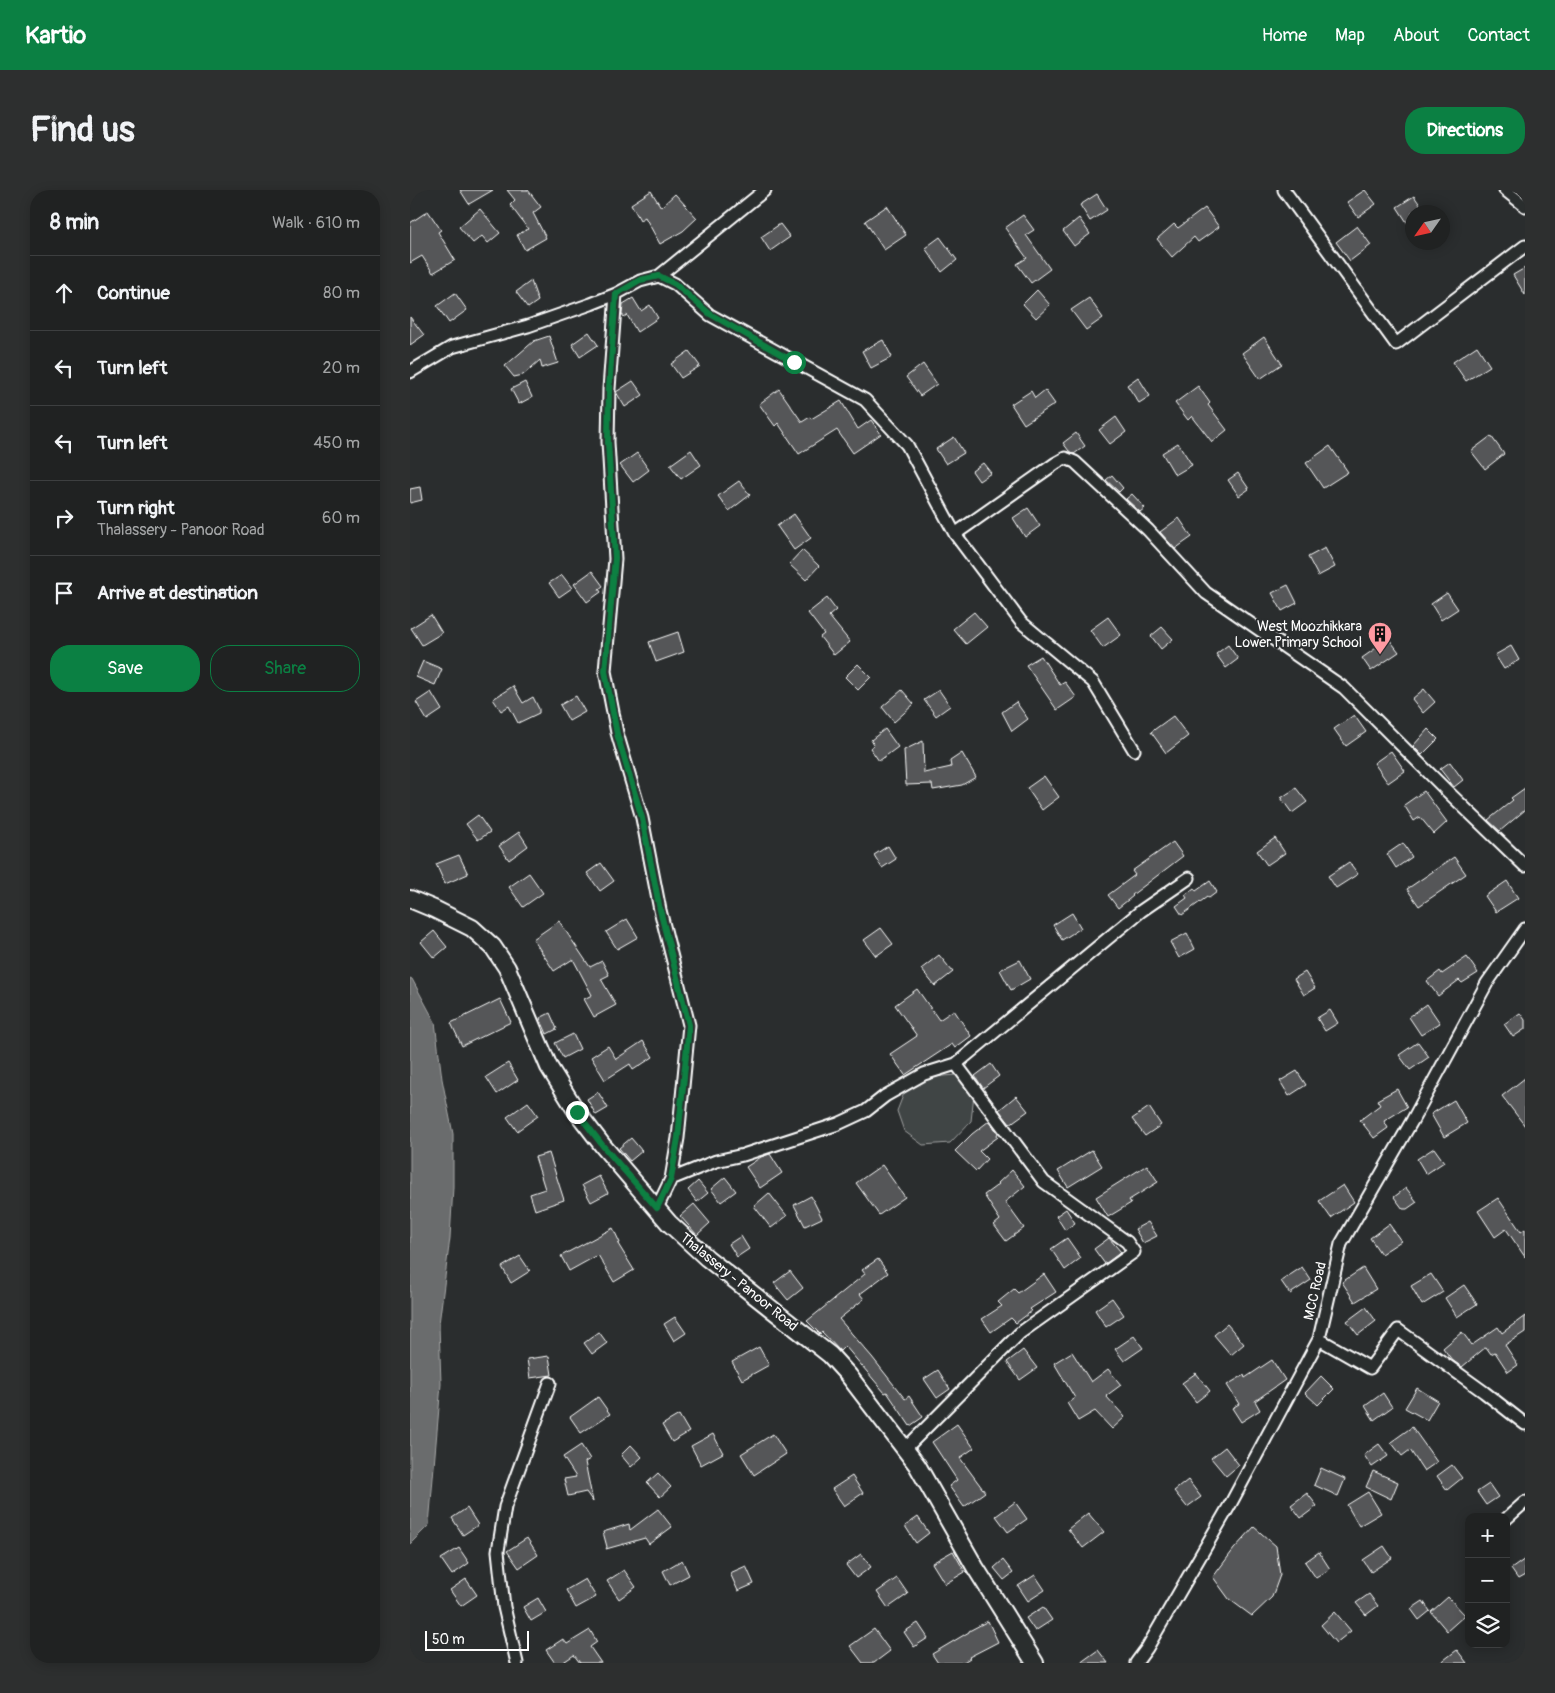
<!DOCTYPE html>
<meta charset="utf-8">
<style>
body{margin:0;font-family:Pangolin,sans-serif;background:#2d2f2f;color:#f1f3f6}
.controls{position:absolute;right:15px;bottom:15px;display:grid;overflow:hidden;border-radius:10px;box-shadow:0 2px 12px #0003}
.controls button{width:45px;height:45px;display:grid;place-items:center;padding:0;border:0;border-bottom:1px solid #3d3f40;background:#202222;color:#f1f3f6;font:25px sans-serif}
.compass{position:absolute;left:995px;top:15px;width:45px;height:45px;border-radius:50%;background:#202222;box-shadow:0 2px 12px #0003;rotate:236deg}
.scale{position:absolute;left:15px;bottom:12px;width:104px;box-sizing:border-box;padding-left:5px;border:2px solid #fff;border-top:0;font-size:14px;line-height:18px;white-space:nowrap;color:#fff;-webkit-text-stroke:4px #2a2d2e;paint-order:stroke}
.stop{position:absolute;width:15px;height:15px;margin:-11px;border:4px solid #0b8043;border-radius:50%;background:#fff}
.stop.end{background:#0b8043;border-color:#fff;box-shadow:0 1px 5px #0008}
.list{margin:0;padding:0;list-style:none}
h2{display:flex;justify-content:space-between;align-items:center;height:65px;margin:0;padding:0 20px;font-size:21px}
h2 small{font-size:16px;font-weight:400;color:#a2a4a5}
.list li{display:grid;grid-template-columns:32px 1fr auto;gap:15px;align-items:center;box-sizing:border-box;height:75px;padding:0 20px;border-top:1px solid #3d3f40}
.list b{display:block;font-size:19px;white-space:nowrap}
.list p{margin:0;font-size:16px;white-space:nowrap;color:#a2a4a5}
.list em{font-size:16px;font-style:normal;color:#a2a4a5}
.actions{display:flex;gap:10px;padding:15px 20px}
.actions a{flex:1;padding:11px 0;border:1px solid #0b8043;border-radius:20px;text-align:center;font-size:18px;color:#0b8043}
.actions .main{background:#0b8043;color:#fff}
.icon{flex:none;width:28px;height:28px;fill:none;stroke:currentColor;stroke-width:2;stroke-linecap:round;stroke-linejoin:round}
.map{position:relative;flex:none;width:1115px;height:1473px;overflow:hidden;border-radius:20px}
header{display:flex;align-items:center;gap:30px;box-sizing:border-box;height:70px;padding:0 25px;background:#0b8043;color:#fff}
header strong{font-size:24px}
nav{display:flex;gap:28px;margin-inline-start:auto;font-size:18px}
.intro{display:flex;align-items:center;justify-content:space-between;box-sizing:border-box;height:120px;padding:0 30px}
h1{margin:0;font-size:35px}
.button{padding:12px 22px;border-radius:20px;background:#0b8043;color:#fff;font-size:18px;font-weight:700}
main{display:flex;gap:30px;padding:0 30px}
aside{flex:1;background:#202222;border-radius:20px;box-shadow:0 2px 12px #0003}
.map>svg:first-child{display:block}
.green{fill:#414445;stroke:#a0a2a2}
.water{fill:#6a6c6d;stroke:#a6a7a7}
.building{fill:#555758;stroke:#fff}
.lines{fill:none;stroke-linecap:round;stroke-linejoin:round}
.street-casing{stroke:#fff;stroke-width:15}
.secondary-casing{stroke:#fff;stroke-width:20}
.street{stroke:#2a2d2e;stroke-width:11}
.secondary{stroke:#2a2d2e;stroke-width:16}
.route{stroke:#0b8043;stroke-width:6}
.labels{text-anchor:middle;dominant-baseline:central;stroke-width:4;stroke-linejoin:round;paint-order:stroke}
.poi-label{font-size:14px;fill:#fff;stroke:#2a2d2e;text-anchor:end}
.street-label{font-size:14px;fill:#fff;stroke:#2a2d2e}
</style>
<header>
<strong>Kartio</strong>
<nav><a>Home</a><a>Map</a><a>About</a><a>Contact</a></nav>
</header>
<div class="intro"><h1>Find us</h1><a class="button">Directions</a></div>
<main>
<aside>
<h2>8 min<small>Walk · 610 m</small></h2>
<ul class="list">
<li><svg class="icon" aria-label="ahead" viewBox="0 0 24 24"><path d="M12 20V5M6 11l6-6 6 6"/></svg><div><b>Continue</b></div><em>80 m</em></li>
<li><svg class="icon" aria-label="left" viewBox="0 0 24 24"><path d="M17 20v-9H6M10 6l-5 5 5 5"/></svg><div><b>Turn left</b></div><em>20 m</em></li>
<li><svg class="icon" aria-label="left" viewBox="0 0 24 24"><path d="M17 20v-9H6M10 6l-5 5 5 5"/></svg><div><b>Turn left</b></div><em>450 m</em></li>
<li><svg class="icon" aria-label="right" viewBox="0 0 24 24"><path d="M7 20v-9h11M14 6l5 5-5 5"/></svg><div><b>Turn right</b><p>Thalassery - Panoor Road</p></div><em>60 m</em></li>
<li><svg class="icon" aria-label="arrive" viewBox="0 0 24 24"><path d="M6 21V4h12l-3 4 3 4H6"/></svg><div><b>Arrive at destination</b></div></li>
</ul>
<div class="actions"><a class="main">Save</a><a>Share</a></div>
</aside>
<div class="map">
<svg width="1115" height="1473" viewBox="0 0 1115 1473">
<rect width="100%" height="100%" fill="#2a2d2e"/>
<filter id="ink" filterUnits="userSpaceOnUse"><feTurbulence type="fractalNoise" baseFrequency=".02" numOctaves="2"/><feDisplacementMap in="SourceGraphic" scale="10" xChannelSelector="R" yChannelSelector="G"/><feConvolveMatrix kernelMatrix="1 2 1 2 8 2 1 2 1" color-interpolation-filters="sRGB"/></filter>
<g filter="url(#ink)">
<!-- green -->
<path class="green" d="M547,885L564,904L561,931L540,953L513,955L494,941L487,921L496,898L522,887Z"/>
<!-- water -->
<path class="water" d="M0,788L2,789L25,832L32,889L43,944V997L40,1048L29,1134L31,1194L19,1335L0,1354Z"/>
<!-- building -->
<path class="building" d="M50,0H83L59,14Z
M97,0H118L131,17L123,23L136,48L115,60L107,45L118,39L100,15L105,10Z
M955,0L966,14L948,27L937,12Z
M241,1L251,17L265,4L287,28L273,41L250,54L235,27L230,30L221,14Z
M687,4L697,20L680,31L670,15Z
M1004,6L1015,22H1002V40L987,17Z
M477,16L496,45L474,60L455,31Z
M795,18L809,37L788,52L784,47L762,67L747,49L764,34L768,38Z
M70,19L90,43L78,53L72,46L63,53L49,37Z
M18,21L31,40L28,42L45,70L23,83L12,66L0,73V33Z
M613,25L624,40L616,45L640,79L621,93L607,74L617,68L595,38Z
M669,28L680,44L664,56L653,41Z
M370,34L380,47L360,61L351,47Z
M947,36L961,55L940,71L926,52Z
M530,47L547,70L532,82L515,58Z
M1115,78V105L1103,85Z
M121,91L128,111L118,118L106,102Z
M627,100L640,115L626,128L613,114Z
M45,103L57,120L39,133L27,116Z
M223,108L231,121L240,115L248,128L227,142L217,125L214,127L212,124L213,114Z
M679,108L693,128L676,140L661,120Z
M0,127L14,145L0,155Z
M179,142L188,155L170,167L162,154Z
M139,146L148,173L132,178L130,170L113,185L104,187L95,176L124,151Z
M854,147L872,174L850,189L832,163Z
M473,150L482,167L461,178L452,161Z
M1067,156L1080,176L1056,191L1043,172Z
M279,161L290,176L271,188L261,174Z
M513,174L527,194L510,206L496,187Z
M728,187L740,206L729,213L717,195Z
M223,191L233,205L215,217L206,202Z
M115,192L122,207L109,214L101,199Z
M788,196L800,213L798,215L817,240L802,252L782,226L778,230L765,213Z
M369,199L392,232L400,227L401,229L431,211L448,239L461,230L471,244L443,263L427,240L389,264L368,233L365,236L349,214Z
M635,200L645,214L614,234L601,214L621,201L625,208Z
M706,227L716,242L700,254L689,240Z
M666,243L675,256L664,264L659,261L653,253Z
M1081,246L1094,264L1075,279L1061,261Z
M544,247L554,263L536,274L526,259Z
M768,253L782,275L765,285L752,263Z
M920,256L938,282L913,298L896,273Z
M281,260L291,275L271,289L260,275Z
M227,263L239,280L223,292L210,275Z
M573,273L581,283L569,291L562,281Z
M828,283L839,299L829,306L818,290Z
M702,285L713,298L709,302L696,290Z
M329,291L340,305L319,321L308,306Z
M10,297L12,310L0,313V299Z
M722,304L735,318L730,322L716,309Z
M618,318L630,336L615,347L603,328Z
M384,324L401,348L384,360L367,336Z
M769,328L782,347L765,359L750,342Z
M915,358L925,377L908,386L898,367Z
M392,360L409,376L396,390L379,374Z
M182,381L193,396L189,399L191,402L177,412L164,394Z
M152,385L162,398L149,407L139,393Z
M878,395L887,413L872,421L862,403Z
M1037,403L1048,419L1031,430L1021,414Z
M417,408L426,420L419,426L440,452L424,465L410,447L414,444L398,423Z
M564,422L577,437L556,454L543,439Z
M21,425L32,443L12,455L1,438Z
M698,427L711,445L693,458L680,440Z
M752,437L763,449L751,459L741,446Z
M268,442L274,462L246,472L239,452Z
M979,449L989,462L961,481L952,468Z
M818,455L828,469L816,478L806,464Z
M1101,456L1109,470L1094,479L1085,465Z
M631,466L650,495L655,492L666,507L647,520L616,475Z
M13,471L32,479L25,495L6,487Z
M448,474L461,487L448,500L435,487Z
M103,496L113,513L123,507L129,519V523L108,533L99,516L91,521L83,509Z
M1014,499L1025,512L1013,523L1002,509Z
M492,500L504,514L484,532L472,517Z
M529,500L540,516L526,526L514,510Z
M21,502L32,520L17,530L6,512Z
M166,506L175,522L159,531L150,515Z
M606,512L618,529L602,541L592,522Z
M944,525L956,542L936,556L924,539Z
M763,526L778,546L756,563L741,542Z
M475,539L488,557L469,571L460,558L464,555L461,550Z
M1018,539L1028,549L1012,565L1003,556Z
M513,551L514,583L541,577L540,571L552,563L566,587L552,595L523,600L522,594L496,595L494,560Z
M981,561L995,581L978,593L964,573Z
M1040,572L1053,590L1044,597L1030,579Z
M634,586L649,607L632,620L617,598Z
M886,598L897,612L882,623L871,608Z
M1115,598V620L1090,641L1078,630L1103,610L1101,608Z
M1014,601L1037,632L1024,644L1010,627L1004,631L994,615Z
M68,625L80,642L68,650L56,634Z
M109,642L118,656L99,670L89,656Z
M865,648L875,663L857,675L847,661Z
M763,652L773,666L722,705L723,706L708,718L698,705L725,685L722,681Z
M993,653L1002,667L986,678L977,664Z
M478,656L486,669L472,678L464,665Z
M49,665L58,684L35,694L26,674Z
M1044,667L1056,684L1009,716L997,699Z
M939,672L948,684L926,698L918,686Z
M191,673L204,691L190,701L177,683Z
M119,683L133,703L113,717L99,697Z
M800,691L807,702L799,708L797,707L772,725L766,716L777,708L775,705L784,698L786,701Z
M1097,691L1108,708L1086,722L1075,706Z
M662,723L671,738L652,750L643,735Z
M217,729L228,747L207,759L196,742Z
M149,731L180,777L192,771L199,785L191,789L206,815L184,827L174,809L182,805L163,769L144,781L123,749Z
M471,738L483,754L466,766L454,750Z
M24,741L37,757L24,768L11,752Z
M777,743L785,759L769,768L760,752Z
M529,765L543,782L525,796L511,779Z
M1057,767L1068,783L1052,793L1049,790L1028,806L1017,791L1030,781L1032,784Z
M610,770L620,789L601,800L590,780Z
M895,782L905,798L894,805L884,789Z
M507,799L529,830L544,820L561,846L545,858L542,854L495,885L480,864L507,846L485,815Z
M90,809L101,832L52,856L41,833Z
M1017,814L1030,833L1011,845L999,827Z
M920,820L928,833L915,841L907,828Z
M140,823L147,839L137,844L130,828Z
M1110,823L1115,830V839L1103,847L1094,834Z
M163,844L170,859L153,868L145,853Z
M233,851L243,867L223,880L220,874L195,890L181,867L198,856L206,869Z
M1008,852L1019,867L1000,880L989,865Z
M98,873L108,890L87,904L76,887Z
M581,874L589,886L573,898L565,886Z
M887,881L896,895L879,906L870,891Z
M1115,888V936L1092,906Z
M987,899L997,917L974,931L978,938L964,948L950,930L970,915L967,910Z
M188,902L198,918L186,925L177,909Z
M606,906L618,921L600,934L589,920Z
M1044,910L1057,933L1034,947L1021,924Z
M118,912L128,926L107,941L97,927Z
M739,917L751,935L735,946L722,929Z
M579,931L588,943L587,945L588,947L569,961L577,969L566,981L545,961L562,944Z
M221,948L232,961L220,971L209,958Z
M1024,958L1034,972L1016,984L1007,969Z
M682,960L692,976L658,997L648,981Z
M139,963L154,1010L125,1020L120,1004L135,999L125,967Z
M360,964L372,983L350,998L336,977L351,967Z
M472,975L495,1007L469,1025L446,993Z
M737,975L748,992L719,1010L721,1013L698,1027L686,1007Z
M602,980L615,996L595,1012L614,1038L596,1051L584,1035L590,1030L574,1005L589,994L588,993Z
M189,986L198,1003L181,1012L172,995Z
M315,987L326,1001L311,1012L301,999Z
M288,991L298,1003L287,1012L278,1000Z
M933,995L944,1012L921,1028L909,1011Z
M996,998L1007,1012L997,1019H993L984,1007Z
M359,1003L377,1026L361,1038L344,1016Z
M401,1006L412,1028L395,1036L384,1015Z
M1088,1008L1111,1042L1115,1039V1067L1096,1039L1085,1047L1068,1021Z
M284,1014L300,1033L287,1045L270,1026Z
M656,1019L665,1033L655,1040L646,1026Z
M738,1032L747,1046L733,1053L725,1039Z
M979,1034L991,1051L971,1064L960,1048Z
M203,1038L210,1053L208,1054L224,1080L204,1092L188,1065L159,1081L151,1066Z
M331,1046L339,1059L327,1067L319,1054Z
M657,1048L671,1068L655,1080L641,1059Z
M699,1048L711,1062L695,1074L684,1059Z
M110,1066L120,1081L101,1093L92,1077Z
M468,1069L478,1083L450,1104L454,1109L429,1129L462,1167L495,1209L499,1206L513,1227L500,1236L477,1202L475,1203L435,1156L430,1161L412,1142L410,1144L397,1131L455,1084L452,1080Z
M892,1077L901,1090L880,1104L871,1091Z
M953,1078L966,1099L945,1112L932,1092Z
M380,1081L393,1098L378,1110L364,1093Z
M634,1084L646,1102L620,1119L622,1121L606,1133L601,1128L581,1142L572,1129L592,1116L588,1112L604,1099L608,1103Z
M1021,1084L1033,1102L1012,1115L1001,1096Z
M1054,1095L1067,1114L1047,1127L1035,1108Z
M702,1108L714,1125L696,1137L685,1120Z
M956,1117L966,1131L948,1145L937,1131Z
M1115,1126V1142L1095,1155L1108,1175L1098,1182L1085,1162L1081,1164L1076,1157L1052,1177L1042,1170L1033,1158L1052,1142L1062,1155L1088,1137L1092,1143Z
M265,1127L276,1143L264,1151L254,1134Z
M817,1134L834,1154L821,1165L804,1145Z
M189,1142L197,1153L182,1164L174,1153Z
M724,1146L733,1158L714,1171L705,1159Z
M349,1157L359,1175L332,1190L322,1172Z
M613,1160L627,1178L610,1190L597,1172Z
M662,1162L681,1192L698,1179L711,1195L696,1206L715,1227L702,1239L685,1221L668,1231L657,1213L665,1208L644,1173Z
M139,1166L142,1185L120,1188L117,1169Z
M862,1170L875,1190L845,1211L850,1220L831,1232L822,1218L829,1214L817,1195L834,1185L835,1188Z
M528,1180L540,1199L527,1208L514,1189Z
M786,1183L800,1201L786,1212L772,1193Z
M911,1186L924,1199L908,1215L895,1203Z
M1007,1198L1028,1211L1017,1230L995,1218Z
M973,1203L982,1217L964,1230L955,1216Z
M188,1207L200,1224L171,1243L160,1227Z
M269,1225L279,1242L262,1252L252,1235Z
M547,1234L564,1258L550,1268L575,1302L554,1317L539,1296L547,1290L522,1252Z
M1002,1237L1027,1272L1014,1281L1000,1260L992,1266L981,1252Z
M303,1244L313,1263L291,1275L281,1256Z
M363,1244L376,1264L344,1285L331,1264Z
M969,1254L978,1266L962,1277L954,1265Z
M171,1255L180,1269L175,1272L183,1312L176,1302L158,1306L154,1289L166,1287L153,1267Z
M221,1255L232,1267L221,1277L211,1265Z
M815,1257L829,1275L816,1286L801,1268Z
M1042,1275L1052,1288L1037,1300L1027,1286Z
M911,1278L935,1289L928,1306L904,1295Z
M963,1281L988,1292L981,1309L956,1297Z
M248,1283L261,1297L250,1307L237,1293Z
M442,1286L453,1303L434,1316L422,1299Z
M778,1290L791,1307L777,1317L764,1301Z
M1079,1294L1088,1307L1076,1315L1067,1302Z
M958,1302L971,1323L949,1336L937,1315Z
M897,1303L907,1316L891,1328L881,1315Z
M605,1312L617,1329L598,1342L586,1326Z
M57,1318L68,1335L53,1345L42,1328Z
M248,1319L262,1337L239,1354L235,1348L196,1359L197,1357L193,1342L219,1334L220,1340Z
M678,1323L694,1342L673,1358L658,1339Z
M508,1327L519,1343L506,1353L495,1336Z
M844,1337L866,1356L870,1385L862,1407L842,1426L819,1409L803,1387L824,1359Z
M117,1348L128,1365L109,1378L97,1361Z
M974,1356L982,1368L961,1382L953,1370Z
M49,1358L59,1373L42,1385L31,1369Z
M543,1361L555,1382L535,1394L522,1373Z
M909,1362L920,1379L906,1388L895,1372Z
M451,1364L461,1377L446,1388L436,1375Z
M1115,1369V1385L1108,1389L1101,1379Z
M272,1370L279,1385L260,1395L253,1381Z
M593,1370L603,1383L594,1390L584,1378Z
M336,1376L344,1394L328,1401L320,1383Z
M214,1380L226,1397L209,1409L197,1391Z
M625,1385L635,1400L618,1411L608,1396Z
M487,1388L498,1404L478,1418L467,1402Z
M56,1389L67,1405L51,1416L40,1400Z
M175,1389L186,1407L166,1418L156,1400Z
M959,1404L968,1416L956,1425L946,1413Z
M1038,1407L1055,1425L1037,1441L1021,1422Z
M128,1408L136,1422L121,1431L113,1417Z
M1013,1411L1020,1421L1009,1430L1001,1419Z
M633,1417L642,1430L625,1441L616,1428Z
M925,1422L941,1441L926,1453L911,1435Z
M578,1431L588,1452L559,1467L560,1468L552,1473H528L522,1464L559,1442V1441Z
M508,1433L518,1448L504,1457L494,1442Z
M464,1439L480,1461L464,1473H453L440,1456Z
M180,1440L187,1452L180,1457L191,1473H170L164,1465L152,1473H145L136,1460L153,1449L157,1454Z
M688,1460L698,1473H670Z
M1047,1460L1057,1473H1030Z"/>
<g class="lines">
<defs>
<path id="street" d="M874,0L986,154L1115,56
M1095,0L1115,16
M249,86L355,0
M206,104L199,199L198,252L205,369L195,481L207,543L232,628L250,720L279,835L268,948L261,989L247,1018
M0,182L42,157L118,136L181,114L206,104L230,91L249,86L265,94L300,125L455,210L497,255L545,344L611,432L683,492L724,560
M545,344L646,273L655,268L665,272L738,340L796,403L934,498L1036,600L1115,676
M261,989L306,971L333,965L428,934L456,921L475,906L514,884L546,874L731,721L779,688
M909,1149L960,1178L988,1140L1074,1202L1115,1234
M496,1258L610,1143L724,1062L717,1052L634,992L546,874
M1096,1329L1115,1312
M107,1473L94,1417L88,1361L95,1317L140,1193
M726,1473L737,1458L821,1313L909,1149L931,1054L1002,931L1077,793L1115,739"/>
<path id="secondary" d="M0,709L24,719L62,738L83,757L97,778L139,877L167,922L193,956L259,1033L297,1068L420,1165L439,1186L507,1275L565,1377L625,1473"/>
</defs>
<!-- street casing -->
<use href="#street" class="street-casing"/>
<!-- secondary casing -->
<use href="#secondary" class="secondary-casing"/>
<!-- street -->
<use href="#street" class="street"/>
<!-- secondary -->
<use href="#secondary" class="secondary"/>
</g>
</g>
<g class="lines" filter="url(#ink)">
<!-- route -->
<path class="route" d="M167,922L193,956L247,1018L261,989L268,948L279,835L250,720L232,628L207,544L195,481L205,368L198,252L199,199L206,104L230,90L249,86L265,94L300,124L384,172"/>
</g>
<!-- icons -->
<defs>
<symbol id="building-pin" viewBox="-11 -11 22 30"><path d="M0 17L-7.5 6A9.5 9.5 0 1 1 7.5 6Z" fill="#ff9aa2" stroke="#2a2d2e"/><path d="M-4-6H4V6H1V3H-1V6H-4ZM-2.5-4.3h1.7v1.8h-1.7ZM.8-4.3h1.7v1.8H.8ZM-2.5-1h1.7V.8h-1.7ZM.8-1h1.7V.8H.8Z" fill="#111"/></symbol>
</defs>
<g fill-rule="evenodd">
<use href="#building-pin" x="956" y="430" width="28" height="38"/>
</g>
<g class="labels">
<!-- poi labels -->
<g class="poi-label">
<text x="952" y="436">West Moozhikkara<tspan x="952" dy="16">Lower Primary School</tspan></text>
</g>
<!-- street labels -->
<g class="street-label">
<text transform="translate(329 1092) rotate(39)">Thalassery - Panoor Road</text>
<text transform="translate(905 1101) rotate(-77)">MCC Road</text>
</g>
</g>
</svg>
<div class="controls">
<button>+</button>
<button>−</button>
<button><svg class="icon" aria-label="layers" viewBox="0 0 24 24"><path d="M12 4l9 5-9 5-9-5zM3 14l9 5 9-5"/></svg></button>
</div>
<svg class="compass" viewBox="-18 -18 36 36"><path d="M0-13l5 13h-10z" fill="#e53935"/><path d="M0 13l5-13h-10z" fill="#a2a4a5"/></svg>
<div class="scale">50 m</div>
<div class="stop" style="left:384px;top:172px"></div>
<div class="stop end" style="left:167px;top:922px"></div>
</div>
</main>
